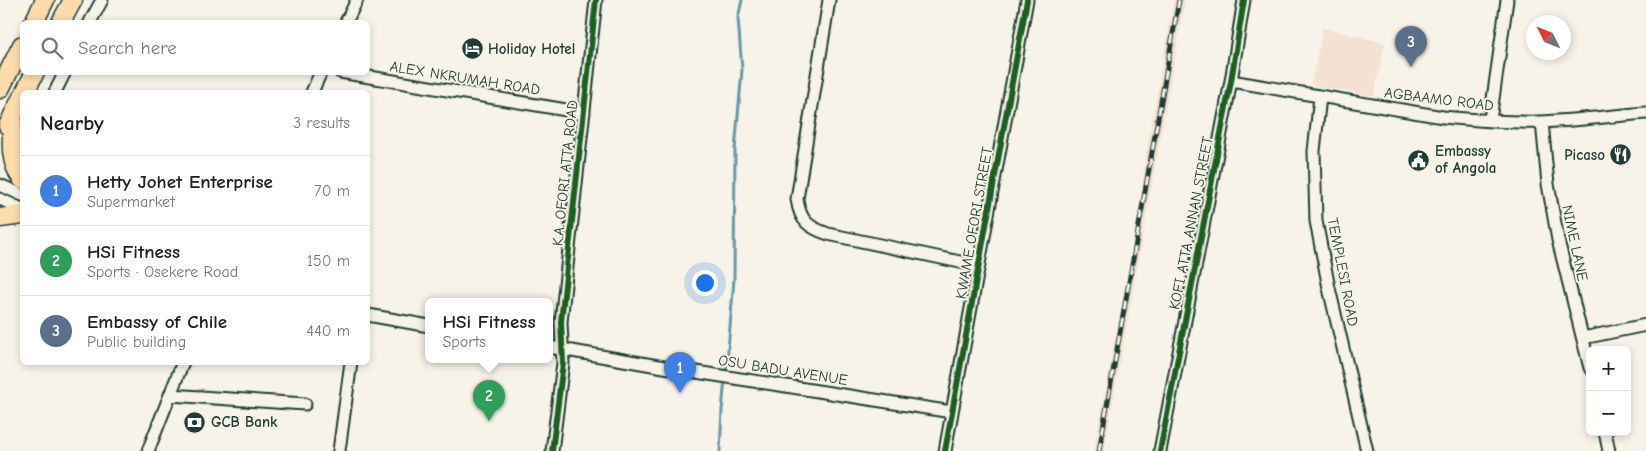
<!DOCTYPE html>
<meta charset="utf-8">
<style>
body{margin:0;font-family:"Comic Neue",sans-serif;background:#f2f2f2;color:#202124}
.controls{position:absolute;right:15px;bottom:15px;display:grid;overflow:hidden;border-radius:8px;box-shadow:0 2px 8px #0003}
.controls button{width:45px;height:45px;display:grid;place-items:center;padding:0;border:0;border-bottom:1px solid #e0e0e0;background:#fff;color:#202124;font:25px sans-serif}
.compass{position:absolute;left:1526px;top:15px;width:45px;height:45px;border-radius:50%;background:#fff;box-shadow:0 2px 8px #0003;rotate:313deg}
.you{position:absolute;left:704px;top:282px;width:18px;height:18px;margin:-12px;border:4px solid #fff;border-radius:50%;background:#1a73e8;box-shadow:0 0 0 8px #1a73e833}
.badge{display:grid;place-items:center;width:32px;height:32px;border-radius:50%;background:#1f3d34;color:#fff;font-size:16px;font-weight:700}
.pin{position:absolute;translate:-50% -41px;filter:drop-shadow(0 1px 2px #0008)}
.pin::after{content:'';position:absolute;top:26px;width:18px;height:15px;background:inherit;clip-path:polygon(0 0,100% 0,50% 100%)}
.popup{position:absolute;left:425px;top:298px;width:128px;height:65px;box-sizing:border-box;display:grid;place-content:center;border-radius:8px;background:#fff;filter:drop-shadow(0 1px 4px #0005);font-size:16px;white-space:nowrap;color:#757577}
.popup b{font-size:19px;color:#202124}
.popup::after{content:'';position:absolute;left:50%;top:100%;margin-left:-10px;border:10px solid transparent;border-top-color:#fff}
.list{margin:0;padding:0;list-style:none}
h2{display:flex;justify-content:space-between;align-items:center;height:65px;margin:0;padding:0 20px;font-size:21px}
h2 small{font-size:16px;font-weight:400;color:#757577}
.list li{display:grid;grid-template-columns:32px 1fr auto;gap:15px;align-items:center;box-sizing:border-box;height:70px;padding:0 20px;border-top:1px solid #e0e0e0}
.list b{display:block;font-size:19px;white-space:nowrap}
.list p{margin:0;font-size:16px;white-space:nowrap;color:#757577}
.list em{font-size:16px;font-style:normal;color:#757577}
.icon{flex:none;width:28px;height:28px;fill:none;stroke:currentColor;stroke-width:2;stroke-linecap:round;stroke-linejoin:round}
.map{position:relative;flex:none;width:1646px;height:451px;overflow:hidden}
.search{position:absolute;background:#fff;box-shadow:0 2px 8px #0003;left:20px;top:20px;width:350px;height:55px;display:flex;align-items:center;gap:12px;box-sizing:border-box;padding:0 18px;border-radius:8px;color:#757577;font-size:19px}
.panel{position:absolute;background:#fff;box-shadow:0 2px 8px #0003;left:20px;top:90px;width:350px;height:275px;border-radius:8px}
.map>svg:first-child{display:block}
.built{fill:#f4e1d3}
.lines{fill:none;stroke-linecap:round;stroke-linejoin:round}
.stream{stroke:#6897aa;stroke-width:3}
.minor-casing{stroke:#1f3d34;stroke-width:15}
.highway-casing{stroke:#1f3d34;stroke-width:21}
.minor{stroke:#f7f3e8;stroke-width:11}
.highway{stroke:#fddcac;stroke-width:18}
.rail-casing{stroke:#1f3d34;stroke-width:5}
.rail{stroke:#f7f3e8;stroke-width:3;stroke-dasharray:9;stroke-linecap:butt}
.cycleway-casing{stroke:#f7f3e8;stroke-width:9}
.cycleway{stroke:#1b5e20;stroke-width:6}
.labels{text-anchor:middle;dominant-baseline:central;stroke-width:4;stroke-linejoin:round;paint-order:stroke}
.poi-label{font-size:15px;font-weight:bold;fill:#1f3d34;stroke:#f7f3e8;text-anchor:start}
.street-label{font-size:15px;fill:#1f3d34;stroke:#f7f3e8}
</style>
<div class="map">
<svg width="1646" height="451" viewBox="0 0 1646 451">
<rect width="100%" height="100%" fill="#f7f3e8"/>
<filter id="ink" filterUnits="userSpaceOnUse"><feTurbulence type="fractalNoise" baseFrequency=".02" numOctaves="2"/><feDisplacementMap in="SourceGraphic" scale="10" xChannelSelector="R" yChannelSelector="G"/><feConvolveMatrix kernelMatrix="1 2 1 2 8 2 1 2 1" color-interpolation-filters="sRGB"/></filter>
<g filter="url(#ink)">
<!-- built -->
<path class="built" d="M1174,0H1185L1115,390L1104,451H1094L1138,222L1146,155Z
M1323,28L1385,43L1374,96L1311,85Z"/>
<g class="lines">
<!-- stream -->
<path class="stream" d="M726,373L734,280L735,150L742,70L738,18L742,0
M720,451L722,410L725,379"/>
<defs>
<path id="minor" d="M829,0L797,199C800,221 808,227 828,234L979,266
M90,22L102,0
M346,22L357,0
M340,72L584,113
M1231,81L1443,117C1475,120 1507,123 1539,122C1574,121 1611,116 1646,113
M55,92L65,72
M312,92L321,72
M1320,97L1314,151L1316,221L1329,288L1367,451
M1490,120L1507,0
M1542,122L1548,184L1558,240L1590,368
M0,185L22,195
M0,199L22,209
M368,315L429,326
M1583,338L1646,325
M549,347L664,367L952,412
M170,395L305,404
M1605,432L1609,451
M148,451L183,362
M339,451L351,362
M552,451L563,363L561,322L596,0
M945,451L1027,0
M1160,451L1231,81L1244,0"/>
<path id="highway" d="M34,22L45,0
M61,22L73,0
M0,89L22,45
M25,92L35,72
M13,115C12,138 8,160 22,179
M8,126L22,97
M0,218L22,215"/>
</defs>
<!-- minor casing -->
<use href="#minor" class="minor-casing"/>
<!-- highway casing -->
<use href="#highway" class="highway-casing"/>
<!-- minor -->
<use href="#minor" class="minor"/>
<!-- highway -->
<use href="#highway" class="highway"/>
<defs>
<path id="rail" d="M1099,451L1179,0"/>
</defs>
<!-- rail casing -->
<use href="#rail" class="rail-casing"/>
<!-- rail -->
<use href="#rail" class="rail"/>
<defs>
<path id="cycleway" d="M552,451L563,363L561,322L596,0
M945,451L1027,0
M1160,451L1231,81L1244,0"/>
</defs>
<!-- cycleway casing -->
<use href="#cycleway" class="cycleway-casing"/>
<!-- cycleway -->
<use href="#cycleway" class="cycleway"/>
</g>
</g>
<!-- icons -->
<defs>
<symbol id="hotel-disc" viewBox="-11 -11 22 22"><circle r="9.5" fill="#1f3d34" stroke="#f7f3e8"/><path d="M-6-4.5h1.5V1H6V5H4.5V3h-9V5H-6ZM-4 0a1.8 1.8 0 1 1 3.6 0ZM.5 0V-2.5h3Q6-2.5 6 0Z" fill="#fff"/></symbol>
<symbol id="restaurant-disc" viewBox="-11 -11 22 22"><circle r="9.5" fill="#1f3d34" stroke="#f7f3e8"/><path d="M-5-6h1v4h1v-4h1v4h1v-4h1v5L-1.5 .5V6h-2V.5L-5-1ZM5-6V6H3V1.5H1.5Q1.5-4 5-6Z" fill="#fff"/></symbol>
<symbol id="civic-disc" viewBox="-11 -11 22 22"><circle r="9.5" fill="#1f3d34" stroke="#f7f3e8"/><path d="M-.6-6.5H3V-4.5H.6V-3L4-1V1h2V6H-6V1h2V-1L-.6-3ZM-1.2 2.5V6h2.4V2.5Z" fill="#fff"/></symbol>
<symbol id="bank-disc" viewBox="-11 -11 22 22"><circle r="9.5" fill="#1f3d34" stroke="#f7f3e8"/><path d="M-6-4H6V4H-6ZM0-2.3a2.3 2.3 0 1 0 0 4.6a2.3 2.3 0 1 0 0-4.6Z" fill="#fff"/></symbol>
</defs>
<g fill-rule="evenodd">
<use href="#hotel-disc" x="460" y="36" width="25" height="25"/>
<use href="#restaurant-disc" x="1608" y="142" width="25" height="25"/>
<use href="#civic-disc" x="1406" y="148" width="25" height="25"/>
<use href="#bank-disc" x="182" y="410" width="25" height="25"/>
</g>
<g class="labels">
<!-- poi labels -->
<g class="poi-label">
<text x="488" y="49">Holiday Hotel</text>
<text x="1435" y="151">Embassy<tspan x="1435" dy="17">of Angola</tspan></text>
<text x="1605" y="155" text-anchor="end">Picaso</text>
<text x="211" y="422">GCB Bank</text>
</g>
<!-- street labels -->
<g class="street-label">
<text transform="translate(465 78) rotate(9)">ALEX NKRUMAH ROAD</text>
<text transform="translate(1439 99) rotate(7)">AGBAAMO ROAD</text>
<text transform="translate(565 173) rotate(-84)">K.A. OFORI ATTA ROAD</text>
<text transform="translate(974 223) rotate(-80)">KWAME OFORI STREET</text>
<text transform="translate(1191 223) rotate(-79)">KOFI ATTA ANNAN STREET</text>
<text transform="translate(1575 243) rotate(78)">NIME LANE</text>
<text transform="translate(1343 272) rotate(79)">TEMPLESI ROAD</text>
<text transform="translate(783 370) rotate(9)">OSU BADU AVENUE</text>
</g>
</g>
</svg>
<div class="controls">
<button>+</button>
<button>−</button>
</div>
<svg class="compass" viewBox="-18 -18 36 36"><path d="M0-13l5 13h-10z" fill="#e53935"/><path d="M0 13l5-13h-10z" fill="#757577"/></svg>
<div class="you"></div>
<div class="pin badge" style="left:680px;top:393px;background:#3f7fe0">1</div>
<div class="pin badge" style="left:489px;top:421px;background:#2e9e5b">2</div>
<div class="popup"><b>HSi Fitness</b>Sports</div>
<div class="pin badge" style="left:1411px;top:67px;background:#5c6f8a">3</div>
<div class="search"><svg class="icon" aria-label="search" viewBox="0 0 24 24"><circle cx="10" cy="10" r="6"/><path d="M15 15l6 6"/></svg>Search here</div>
<section class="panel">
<h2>Nearby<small>3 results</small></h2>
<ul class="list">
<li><span class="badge" style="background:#3f7fe0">1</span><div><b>Hetty Johet Enterprise</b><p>Supermarket</p></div><em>70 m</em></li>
<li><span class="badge" style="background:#2e9e5b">2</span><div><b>HSi Fitness</b><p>Sports · Osekere Road</p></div><em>150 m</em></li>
<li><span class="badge" style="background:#5c6f8a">3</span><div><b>Embassy of Chile</b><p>Public building</p></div><em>440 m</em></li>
</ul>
</section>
</div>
